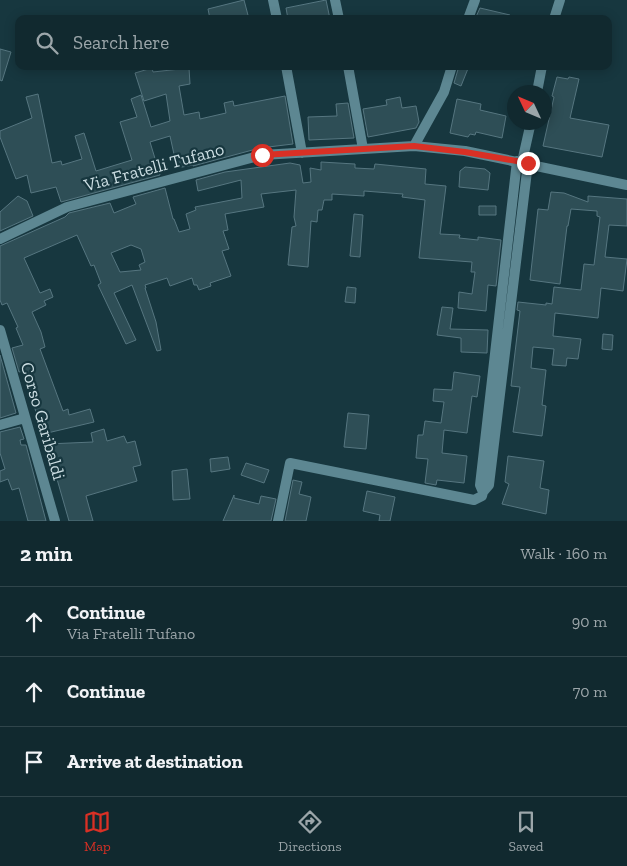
<!DOCTYPE html>
<meta charset="utf-8">
<style>
body{margin:0;font-family:"Zilla Slab",serif;background:#1e353b;color:#f1f3f6}
.compass{position:absolute;left:507px;top:85px;width:45px;height:45px;border-radius:50%;background:#11292f;box-shadow:0 2px 12px #0003;rotate:314deg}
.stop{position:absolute;width:15px;height:15px;margin:-11px;border:4px solid #d93025;border-radius:50%;background:#fff}
.stop.end{background:#d93025;border-color:#fff;box-shadow:0 1px 5px #0008}
.list{margin:0;padding:0;list-style:none}
h2{display:flex;justify-content:space-between;align-items:center;height:65px;margin:0;padding:0 20px;font-size:21px}
h2 small{font-size:16px;font-weight:400;color:#9ca6aa}
.list li{display:grid;grid-template-columns:32px 1fr auto;gap:15px;align-items:center;box-sizing:border-box;height:70px;padding:0 20px;border-top:1px solid #30454b}
.list b{display:block;font-size:19px;white-space:nowrap}
.list p{margin:0;font-size:16px;white-space:nowrap;color:#9ca6aa}
.list em{font-size:16px;font-style:normal;color:#9ca6aa}
.icon{flex:none;width:28px;height:28px;fill:none;stroke:currentColor;stroke-width:2;stroke-linecap:round;stroke-linejoin:round}
.map{position:relative;flex:none;width:627px;height:521px;overflow:hidden}
.search{position:absolute;background:#11292f;box-shadow:0 2px 12px #0003;left:15px;right:15px;top:15px;height:55px;display:flex;align-items:center;gap:12px;box-sizing:border-box;padding:0 18px;border-radius:10px;color:#9ca6aa;font-size:19px}
.sheet{height:275px;background:#11292f}
nav{display:flex;justify-content:space-around;align-items:center;box-sizing:border-box;height:70px;border-top:1px solid #30454b;background:#11292f;font-size:14px;color:#9ca6aa}
nav a{display:grid;justify-items:center;gap:2px}
nav .on{color:#d93025}
.map>svg:first-child{display:block}
.building{fill:#2e4e56;stroke:#567680;fill-rule:evenodd}
.lines{fill:none;stroke-linecap:round;stroke-linejoin:round}
.street{stroke:#5d8792;stroke-width:10}
.route{stroke:#d93025;stroke-width:6}
.labels{text-anchor:middle;dominant-baseline:central;stroke-width:4.5;stroke-linejoin:round;paint-order:stroke}
.street-label{font-size:18px;fill:#cbdde2;stroke:#17373f}
</style>
<div class="map">
<svg width="627" height="521" viewBox="0 0 627 521">
<rect width="100%" height="100%" fill="#17373f"/>
<!-- building -->
<path class="building" d="M244,0L249,19H210L208,9Z
M326,0L330,19H288L286,8Z
M480,8L510,15V19H475Z
M0,49L11,52L2,81L0,80Z
M459,66H469L461,86L454,83Z
M152,68L153,72L189,68L190,84L179,86L184,115L199,112L200,119L226,113L224,103L233,101L234,106L285,96L293,144L260,148L193,166V165L177,168L170,136L150,142L160,175L61,202L56,187L31,193L27,175L16,179L0,137V131L32,118L26,97L38,94L52,163L61,161L62,165L82,159L75,136L84,133L96,171L132,160L120,122L137,117L131,99L141,95L151,127L170,121L166,94L144,101L135,73Z
M557,77L568,79L569,77L579,79L570,118L609,125L602,157L543,146L554,97L552,96Z
M400,97L402,108L416,106L419,122L416,128L368,137L363,109L387,105L386,100Z
M457,99L481,104L480,110L506,116L502,138L476,132L475,135L470,134L468,137L450,133Z
M348,103L354,138L309,140L308,117L337,116L336,104Z
M321,162L355,164V168L374,169L375,164L426,169L425,184L446,186L440,234L460,235L459,238L478,240V237L501,240L496,286L488,285L486,311L458,308L459,292L472,294L475,272H471L472,262L419,258L425,200L402,197L403,194L364,191V196L332,194V200H324L322,210H318L317,222L311,221L308,267L288,265L292,227L296,226L294,217L296,190L261,194L264,207L225,214L228,230L223,231L229,249L222,251L231,276L210,283L211,286L199,290L197,285H194L192,278L170,286L167,278L145,285L146,288H145L156,322L161,350L157,351L132,285L114,293L136,340L126,344L98,285L101,283L94,265L91,266L77,235L24,258L40,293L50,289L53,297L44,301L46,305L32,312L41,332L45,347L40,349L63,411L68,409L69,415L90,409L94,422L43,434L23,371L19,372L12,348L23,345L16,328L18,327L7,303L2,305L0,300V246L65,217L69,213L110,203L114,213L136,204L133,197L165,188L173,219H174L179,232L190,229L186,214L196,210L195,207L242,198L241,180L198,191L196,180L225,172L290,163L300,165L303,183L311,182L310,168L321,170ZM131,245L141,249L145,262L139,265L141,270L120,272L111,253Z
M465,167L485,169L490,173L488,190L459,187L460,171Z
M551,192L564,193L588,202V196L627,199V226L609,225L605,257L627,259L623,291L601,288L598,318L555,313L553,336L581,339L578,359L567,358L566,366L552,365L554,349L533,347L531,368L546,370L542,405L546,406L542,436L513,432L520,387L511,386L520,311L517,310L518,302L546,305V303L552,304L554,287L581,290L584,264L594,265L600,217L597,216V211L571,209L568,226H567L560,284L530,280L538,209L548,210Z
M18,196L27,201L33,216L0,231V212Z
M479,206H496V215H479Z
M354,214L363,215L360,257L350,256Z
M347,287L356,288L355,303L345,302Z
M442,307L453,308L450,329L488,330L487,353L461,352V338L437,335Z
M603,334L613,335L612,350L602,349Z
M0,355L16,413L0,418Z
M454,372L480,376L477,397L472,396L467,433L444,430L442,453L467,456L464,483L437,480L436,485L425,483L428,459L416,458L418,435H423L425,421L441,423L444,402L433,401L434,389L452,390Z
M348,413L369,415L366,449L344,447Z
M20,427L24,439L20,440L21,445H26L46,521H28L19,488L12,490L8,479L0,482V471L5,469L0,453V432Z
M104,429L107,441L124,436L127,443L135,441L141,465L133,467L137,481L86,496L93,521H69L47,444L93,442L91,433Z
M508,456L544,461L540,488L549,490L546,514L502,504L509,484L505,482Z
M228,457L230,469L211,472L210,459Z
M246,463L269,470L264,483L241,475Z
M187,469L190,499L173,500L172,471Z
M293,480L302,482L299,494L311,497L306,521H285Z
M367,491L395,497L390,521H379L380,515L363,511Z
M234,495V498L259,504L261,496L276,499L271,521H223Z"/>
<g class="lines">
<!-- street -->
<path class="street" d="M273,0L277,19
M335,0L339,19
M468,19L475,0
M554,19L560,0
M286,66L302,153
M348,66L363,149
M537,92L542,66
M414,146L444,92L452,66
M522,162L531,122
M0,239L67,207L262,155L414,146L465,151L627,185
M0,330L55,521
M0,425L25,418
M483,492L480,485L517,161
M278,521L290,463L474,500L482,496L483,492L489,485L528,163"/>
</g>
<g class="lines">
<!-- route -->
<path class="route" d="M262,155L414,146L465,152L528,163"/>
</g>
<g class="labels">
<!-- street labels -->
<g class="street-label">
<text transform="translate(154 167) rotate(-15)">Via Fratelli Tufano</text>
<text transform="translate(43 421) rotate(74)">Corso Garibaldi</text>
</g>
</g>
</svg>
<svg class="compass" viewBox="-18 -18 36 36"><path d="M0-13l5 13h-10z" fill="#e53935"/><path d="M0 13l5-13h-10z" fill="#9ca6aa"/></svg>
<div class="stop" style="left:262px;top:155px"></div>
<div class="stop end" style="left:528px;top:163px"></div>
<div class="search"><svg class="icon" aria-label="search" viewBox="0 0 24 24"><circle cx="10" cy="10" r="6"/><path d="M15 15l6 6"/></svg>Search here</div>
</div>
<section class="sheet">
<h2>2 min<small>Walk · 160 m</small></h2>
<ul class="list">
<li><svg class="icon" aria-label="ahead" viewBox="0 0 24 24"><path d="M12 20V5M6 11l6-6 6 6"/></svg><div><b>Continue</b><p>Via Fratelli Tufano</p></div><em>90 m</em></li>
<li><svg class="icon" aria-label="ahead" viewBox="0 0 24 24"><path d="M12 20V5M6 11l6-6 6 6"/></svg><div><b>Continue</b></div><em>70 m</em></li>
<li><svg class="icon" aria-label="arrive" viewBox="0 0 24 24"><path d="M6 21V4h12l-3 4 3 4H6"/></svg><div><b>Arrive at destination</b></div></li>
</ul>
</section>
<nav>
<a class="on"><svg class="icon" aria-label="map" viewBox="0 0 24 24"><path d="M3 6l6-2 6 2 6-2v14l-6 2-6-2-6 2zM9 4v14M15 6v14"/></svg>Map</a>
<a><svg class="icon" aria-label="directions" viewBox="0 0 24 24"><path d="M12 3l9 9-9 9-9-9zM9 14v-3h6M13 9l2 2-2 2"/></svg>Directions</a>
<a><svg class="icon" aria-label="saved" viewBox="0 0 24 24"><path d="M7 4h10v16l-5-4-5 4z"/></svg>Saved</a>
</nav>
